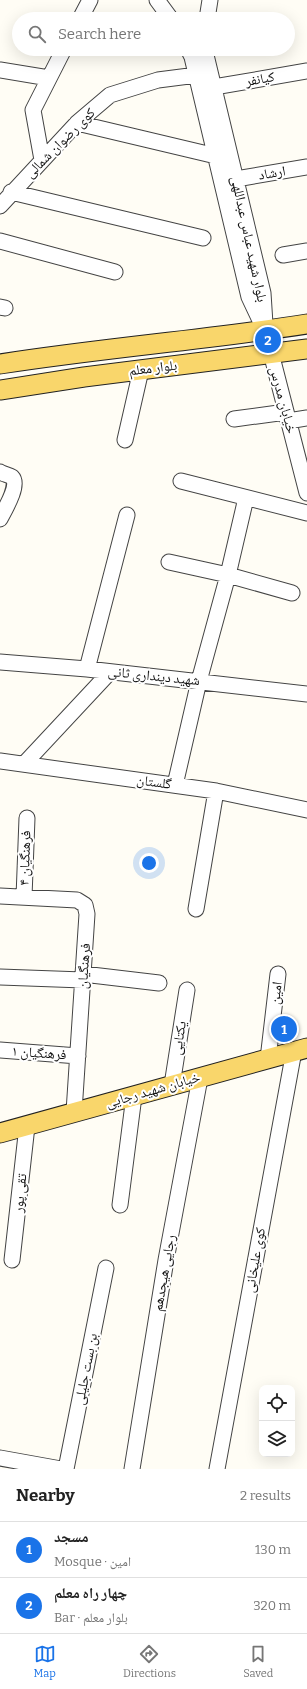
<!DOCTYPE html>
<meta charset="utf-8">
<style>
body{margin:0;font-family:Bitter,"Noto Naskh Arabic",serif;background:#f6f6f6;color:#222}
.controls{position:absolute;right:12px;bottom:12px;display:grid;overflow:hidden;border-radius:8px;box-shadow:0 4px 16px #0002}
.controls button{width:36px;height:36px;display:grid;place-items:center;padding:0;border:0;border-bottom:1px solid #e0e0e0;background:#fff;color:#222;font:20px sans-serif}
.you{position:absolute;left:149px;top:863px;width:14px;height:14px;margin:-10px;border:3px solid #fff;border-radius:50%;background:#1a73e8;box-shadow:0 0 0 6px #1a73e833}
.badge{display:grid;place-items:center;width:26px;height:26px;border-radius:50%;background:#1a73e8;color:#fff;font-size:13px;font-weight:700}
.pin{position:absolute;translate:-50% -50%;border:2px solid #fff;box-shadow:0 1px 4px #0006}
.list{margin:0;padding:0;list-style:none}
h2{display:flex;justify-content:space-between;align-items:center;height:52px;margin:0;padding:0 16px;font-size:17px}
h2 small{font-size:13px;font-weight:400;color:#767676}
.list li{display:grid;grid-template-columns:26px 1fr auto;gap:12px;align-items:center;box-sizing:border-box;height:56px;padding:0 16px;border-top:1px solid #e0e0e0}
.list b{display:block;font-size:15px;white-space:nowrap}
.list p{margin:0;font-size:13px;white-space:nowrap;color:#767676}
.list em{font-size:13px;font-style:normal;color:#767676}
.icon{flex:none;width:22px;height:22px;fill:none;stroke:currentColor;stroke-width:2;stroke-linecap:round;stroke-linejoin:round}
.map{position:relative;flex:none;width:307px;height:1469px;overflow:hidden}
.search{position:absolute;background:#fff;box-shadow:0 4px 16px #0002;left:12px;right:12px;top:12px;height:44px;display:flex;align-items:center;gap:10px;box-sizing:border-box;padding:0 14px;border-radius:22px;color:#767676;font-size:15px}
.sheet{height:164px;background:#fff}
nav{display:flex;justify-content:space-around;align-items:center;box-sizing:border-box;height:56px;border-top:1px solid #e0e0e0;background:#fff;font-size:11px;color:#767676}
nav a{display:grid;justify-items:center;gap:2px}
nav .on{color:#1a73e8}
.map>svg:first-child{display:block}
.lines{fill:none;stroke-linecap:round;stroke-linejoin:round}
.minor-casing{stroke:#444;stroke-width:17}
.major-casing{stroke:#222;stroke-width:21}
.minor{stroke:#fff;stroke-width:15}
.major{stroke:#f9d66b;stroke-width:19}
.labels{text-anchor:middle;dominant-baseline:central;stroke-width:4;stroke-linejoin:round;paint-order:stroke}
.street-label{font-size:14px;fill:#111;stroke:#fff}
</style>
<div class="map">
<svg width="307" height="1469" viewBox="0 0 307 1469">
<rect width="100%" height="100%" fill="#fffdf5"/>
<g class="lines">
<defs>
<path id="minor" d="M157,0L171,19
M80,19L90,0
M207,19L210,0
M188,49L192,57L249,297L265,331
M206,49V55L263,293L265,324
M0,70L49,78
M214,87L307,71
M77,123L216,156
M42,160L33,110L64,49
M236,179L307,167
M11,192L203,238
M0,206L77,123L110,95L158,80L197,75
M0,241L115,272
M283,255L307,251
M0,307L5,308
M271,353L307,493
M234,419L286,412
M288,421L307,418
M125,440L141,370
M0,472C3,474 9,475 12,477C20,485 4,511 0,519
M181,481L307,513
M169,562L228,575L292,593
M0,662L87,669L307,694
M87,669L127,515
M0,761L216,791L307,810
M24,764L110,672
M175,785L199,681L228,575L246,498
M0,896L77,900L85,905L87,914L74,1112
M24,897L27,818
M196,909L216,791
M83,974L159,983
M0,977L83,980
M0,1050L78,1056
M268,1059L278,974
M172,1085L187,990
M120,1205L134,1096
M12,1260L27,1126
M0,1458L61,1469
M66,1469L106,1268
M132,1469L166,1260L200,1078
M217,1469L294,1051"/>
<path id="major" d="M0,364C102,348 205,340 307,324
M0,390L84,377L307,349
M0,1133L307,1048"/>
</defs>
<!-- minor casing -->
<use href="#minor" class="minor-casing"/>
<!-- major casing -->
<use href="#major" class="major-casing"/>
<!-- minor -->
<use href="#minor" class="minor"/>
<!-- major -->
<use href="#major" class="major"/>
</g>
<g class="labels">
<!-- street labels -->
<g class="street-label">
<text transform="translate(260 79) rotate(-10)">کیانفر</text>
<text transform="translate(60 143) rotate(-45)">کوی رضوان شمالی</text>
<text transform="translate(272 173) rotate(-10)">ارشاد</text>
<text transform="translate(249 239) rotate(78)">بلوار شهید عباس عبداللهی</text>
<text transform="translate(153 368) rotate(-7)">بلوار معلم</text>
<text transform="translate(283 400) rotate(75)">خیابان مدرس</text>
<text transform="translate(154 676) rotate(6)">شهید دینداری ثانی</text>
<text transform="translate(154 782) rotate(8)">گلستان</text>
<text transform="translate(25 858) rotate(-88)">فرهنگیان ۴</text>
<text transform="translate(84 966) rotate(-86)">فرهنگیان</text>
<text transform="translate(276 993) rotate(-83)">امین</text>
<text transform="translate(179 1038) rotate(-81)">یکتایی</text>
<text transform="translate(39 1053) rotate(4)">فرهنگیان ۱</text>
<text transform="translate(153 1090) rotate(-16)">خیابان شهید رجایی</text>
<text transform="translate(20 1193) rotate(-84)">تقی پور</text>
<text transform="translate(255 1260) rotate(-80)">کوی علیخانی</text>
<text transform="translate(164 1273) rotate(-80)">رجایی هیجدهم</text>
<text transform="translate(86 1369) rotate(-79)">بن بست جلیلی</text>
</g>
</g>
</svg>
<div class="controls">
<button><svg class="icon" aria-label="locate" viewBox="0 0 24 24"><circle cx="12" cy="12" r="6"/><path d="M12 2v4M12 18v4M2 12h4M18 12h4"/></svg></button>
<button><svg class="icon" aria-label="layers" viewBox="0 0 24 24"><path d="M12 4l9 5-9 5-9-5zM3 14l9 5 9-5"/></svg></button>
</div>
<div class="you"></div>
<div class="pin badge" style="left:284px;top:1029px">1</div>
<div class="pin badge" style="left:268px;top:340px">2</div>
<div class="search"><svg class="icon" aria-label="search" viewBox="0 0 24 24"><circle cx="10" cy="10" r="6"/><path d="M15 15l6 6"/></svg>Search here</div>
</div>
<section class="sheet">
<h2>Nearby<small>2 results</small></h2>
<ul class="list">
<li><span class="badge">1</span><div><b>مسجد</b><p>Mosque · امین</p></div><em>130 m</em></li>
<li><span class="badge">2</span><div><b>چهار راه معلم</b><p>Bar · بلوار معلم</p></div><em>320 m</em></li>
</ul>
</section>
<nav>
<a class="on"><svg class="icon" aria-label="map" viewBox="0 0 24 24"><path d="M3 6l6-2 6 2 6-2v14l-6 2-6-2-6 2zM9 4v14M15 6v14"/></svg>Map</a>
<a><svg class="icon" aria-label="directions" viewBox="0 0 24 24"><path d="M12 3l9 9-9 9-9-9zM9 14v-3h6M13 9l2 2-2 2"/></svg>Directions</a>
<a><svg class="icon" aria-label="saved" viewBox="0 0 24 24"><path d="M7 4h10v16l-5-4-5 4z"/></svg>Saved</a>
</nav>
